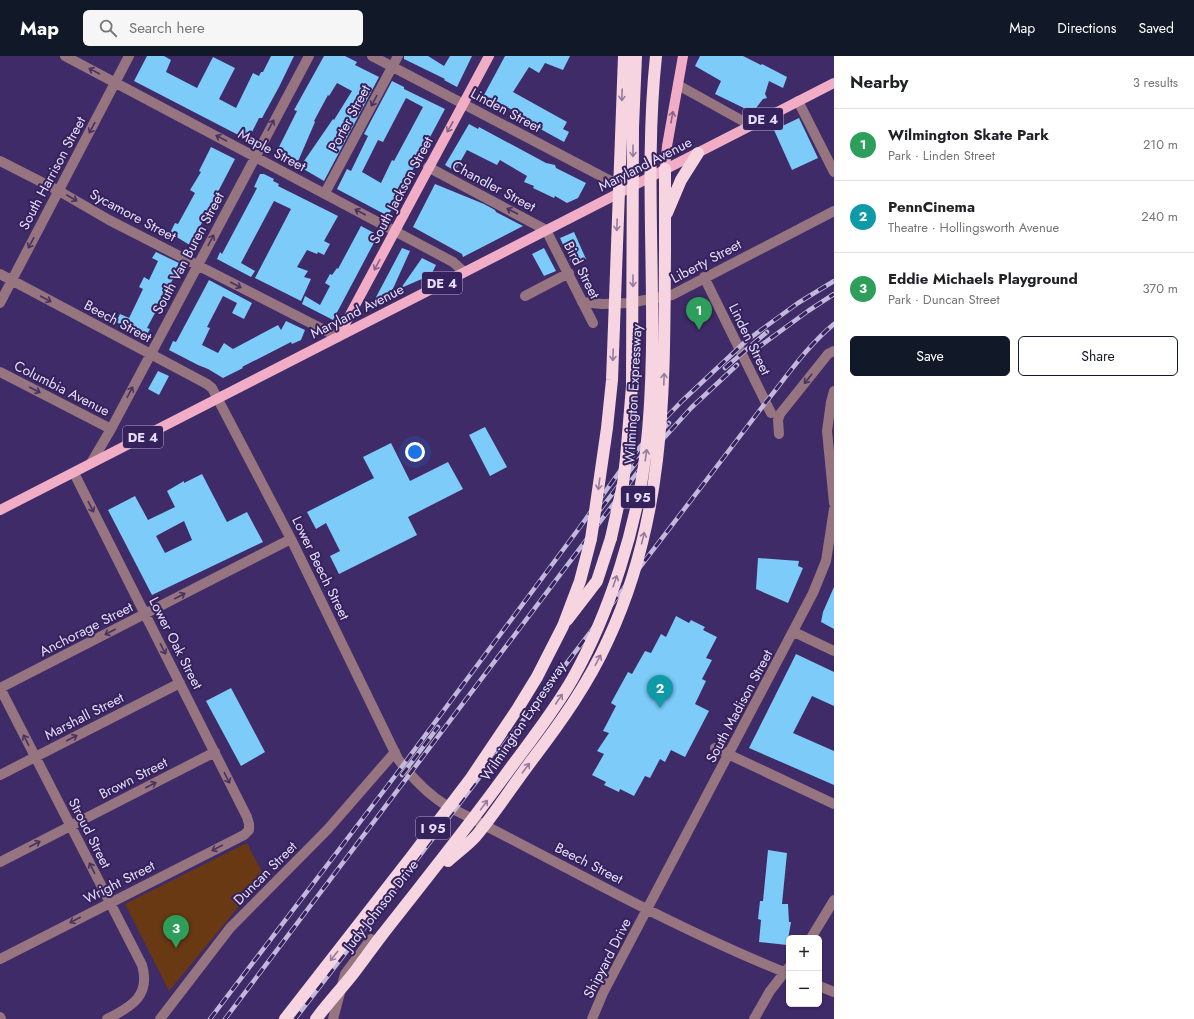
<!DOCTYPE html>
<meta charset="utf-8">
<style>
body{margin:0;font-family:Jost,sans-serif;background:#f6f6f6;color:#202124}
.controls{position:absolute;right:12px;bottom:12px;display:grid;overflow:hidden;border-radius:6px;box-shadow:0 1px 3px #0004}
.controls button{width:36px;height:36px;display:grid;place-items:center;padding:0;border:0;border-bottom:1px solid #e0e0e0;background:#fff;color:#202124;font:20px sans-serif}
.you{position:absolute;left:415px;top:396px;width:14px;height:14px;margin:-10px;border:3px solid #fff;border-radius:50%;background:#1a73e8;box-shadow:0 0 0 6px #1a73e833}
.badge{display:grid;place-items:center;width:26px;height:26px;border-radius:50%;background:#111827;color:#fff;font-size:13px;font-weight:700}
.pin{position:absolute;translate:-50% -33px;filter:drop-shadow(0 1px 2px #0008)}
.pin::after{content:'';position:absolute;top:21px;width:14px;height:12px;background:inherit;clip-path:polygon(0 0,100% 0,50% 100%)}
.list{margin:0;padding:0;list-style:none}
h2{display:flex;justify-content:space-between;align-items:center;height:52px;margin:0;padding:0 16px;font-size:17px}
h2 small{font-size:13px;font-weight:400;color:#757577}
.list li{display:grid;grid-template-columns:26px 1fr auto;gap:12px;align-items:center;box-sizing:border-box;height:72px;padding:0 16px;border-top:1px solid #e0e0e0}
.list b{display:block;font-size:15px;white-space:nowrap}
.list p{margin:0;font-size:13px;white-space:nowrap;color:#757577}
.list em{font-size:13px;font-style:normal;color:#757577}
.actions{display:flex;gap:8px;padding:12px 16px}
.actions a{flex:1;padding:9px 0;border:1px solid #111827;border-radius:6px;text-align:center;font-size:14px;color:#111827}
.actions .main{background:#111827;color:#fff}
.icon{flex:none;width:22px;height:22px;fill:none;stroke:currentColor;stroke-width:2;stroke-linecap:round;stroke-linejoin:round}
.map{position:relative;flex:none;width:834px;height:963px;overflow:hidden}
header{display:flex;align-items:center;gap:24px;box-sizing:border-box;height:56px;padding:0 20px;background:#111827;color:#fff}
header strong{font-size:19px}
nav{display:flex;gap:22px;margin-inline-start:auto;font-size:14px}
.search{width:280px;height:36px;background:#f6f6f6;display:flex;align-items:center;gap:10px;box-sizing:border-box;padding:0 14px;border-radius:6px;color:#757577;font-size:15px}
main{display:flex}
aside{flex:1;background:#fff}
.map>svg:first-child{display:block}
.green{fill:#683912}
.building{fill:#7ccbf9;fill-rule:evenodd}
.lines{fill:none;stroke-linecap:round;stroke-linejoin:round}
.minor{stroke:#967480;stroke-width:10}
.major{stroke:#f2adc6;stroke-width:10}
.highway{stroke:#f6d5e0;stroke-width:12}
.rail-casing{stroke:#c1b8dc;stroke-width:4.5}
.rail{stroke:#35215b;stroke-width:3;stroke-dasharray:9;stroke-linecap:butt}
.highway-bridge{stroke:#f6d5e0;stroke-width:12}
.oneway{stroke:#483262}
.oneway2{stroke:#967b9e}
.oneway3{stroke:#8a608b}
.labels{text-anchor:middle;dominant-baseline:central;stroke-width:4;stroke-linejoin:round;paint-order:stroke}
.shield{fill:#35215b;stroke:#b0a5cb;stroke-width:1}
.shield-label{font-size:13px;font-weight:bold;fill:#e4defb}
.street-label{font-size:14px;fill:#e4defb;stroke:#35215b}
</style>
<header>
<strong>Map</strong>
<div class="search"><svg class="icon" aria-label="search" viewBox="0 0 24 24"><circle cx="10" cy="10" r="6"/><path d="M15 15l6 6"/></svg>Search here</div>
<nav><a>Map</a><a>Directions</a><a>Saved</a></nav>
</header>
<main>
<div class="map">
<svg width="834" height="963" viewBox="0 0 834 963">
<rect width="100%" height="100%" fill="#3f2b67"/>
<!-- green -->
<path class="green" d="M247,787L264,820L169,935L125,848Z"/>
<!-- building -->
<path class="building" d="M147,0H164L171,4L166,16L197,32L213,1L235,12L219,43L236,52L253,17L259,20L261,16H263L271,0H294L279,31L262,62H259L248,84L134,25Z
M324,0H345L357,6L355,9L379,21L324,125L300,111L333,63L334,64L352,35L337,27L329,40L328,39L314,65L315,66L296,110L275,99L297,55L294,54Z
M404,0H428L444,10L450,0H472L457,31L444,24L445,23L404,3Z
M505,0H570L563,14L545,7L539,17L529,11L513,36L567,66L563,73L569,76L564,86L515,59L516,56L484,39Z
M700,0H743L761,9L762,8L787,21L783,32L769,25L765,38L767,42L763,43L756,52L748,54L715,38L721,25L695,10Z
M392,25L404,31V33L445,53L388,160L337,133L347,113L351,115L368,80L364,78ZM406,42L423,51L394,105L392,104L381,127L362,116L378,84L383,86Z
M799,62L818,102L792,114L774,74Z
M469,68L478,73L479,71L546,107L555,109L556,112L586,127L578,142L567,147L555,140L554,142L533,132L534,130L524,126L527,120L500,104L497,109L467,94L455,115L445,109Z
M211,91L235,103L194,182L197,185L193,191L170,177L175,167L178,168L195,137L190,134L201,116L199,115Z
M260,118H264L274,123L273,125L279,128L278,130L338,160L324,185L330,188L324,199L318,196L317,198L307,194L297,211L308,215L304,221L311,223L301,245L255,222L291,153L274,145L241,207L255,215L251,221L217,203L220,196L222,198L257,132L254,131Z
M477,119L490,125L487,133L474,127Z
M435,128L484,148L495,154L496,156L523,170L463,201L462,198L413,171Z
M361,170L378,179L333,264L302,248L305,240L320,249L330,230L325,227L330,218L332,219L337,212L338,213Z
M574,176L586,203L573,210L560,182Z
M402,192L410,195L391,237L374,245Z
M544,192L556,215L544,220L532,198Z
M156,196L181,208L147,272L150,273L145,282L116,266L120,258L129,262L131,258L143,233L139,231L144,221L149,224L158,205L152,202Z
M422,202L436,209L431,219L401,232Z
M209,224L252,247L244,263L232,257L237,247L223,240L207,271L210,272L202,289L218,297L224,287L233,293L278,269L281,274L286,265L305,274L301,284L292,288L291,286L242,311L243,312L223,322L208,313L198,309L169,294L173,285L176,286Z
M158,315L169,320L159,339L148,333Z
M485,371L507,411L490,420L469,379Z
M391,387L410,425L448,406L463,433L408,461L417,479L339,518L330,500L340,495L326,467L316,473L307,456L374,422L363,401Z
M202,418L227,466L247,456L263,486L152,539L108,454L135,440L148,464L175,451L167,435L184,425V427ZM184,465L192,484L165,497L156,480Z
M758,502L799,505L798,510L803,512L788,547L756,533Z
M834,531V573L821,566L823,556Z
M676,560L689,567L691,564L705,571L703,574L717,581L706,602L712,604L702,623L706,625L695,648L709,655L685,701L671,694L665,706L660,703L650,722L645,720L634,740L620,733L619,736L604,729L606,726L592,719L604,698L597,695L609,677L603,675L616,650L611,647L628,616L632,618L645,595L651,597L661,578L666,581Z
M796,598L834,616V650L812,640L793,677L834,695V729L749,692Z
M231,632L265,696L241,710L206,645Z
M768,794L787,797L782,848H788L789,866H791L787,889L759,886L761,864L758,863L760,845H763Z"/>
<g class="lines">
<!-- minor -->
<path class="minor" d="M65,0L453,206L464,216
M372,0L624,132
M678,29L750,69
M798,45L834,116
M0,105L59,135L109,164L338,281
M428,111L546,174L593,267
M325,137L398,0
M0,218L207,328L212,332L291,483L398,703C412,722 426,737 447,750C560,807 671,871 789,918
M704,221L771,357
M525,240L569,217
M582,246L602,248L629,247L672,239L834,155
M0,247L129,0
M0,316L111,373
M834,335L831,346L827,375L834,447
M779,378L778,364L780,358L828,298L834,295
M91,407L111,373L309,0
M794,576L834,595
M0,632L142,909C151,940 131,951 107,963
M0,632L291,483
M715,692L834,748
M0,719L180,627
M0,806L215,696
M811,882L834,844
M0,903L244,779L249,774V768L247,761L74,417
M819,930L834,936
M0,961L1,963
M160,963L230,872L328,773L395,696
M333,963L345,918L371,883
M592,963L603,937L813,537L826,505L834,453
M754,963L770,935L788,912"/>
<!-- major -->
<path class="major" d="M665,113L667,90L683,0
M338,281L489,0
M0,454L834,27"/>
<!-- highway -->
<path class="highway" d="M665,113V193
M667,157L681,124L698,97
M567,564L597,525L611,482"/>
<defs>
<path id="rail" d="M756,293L808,255L834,238
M725,312L767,276
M590,467L658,378L669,367
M402,719L438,671
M210,963L395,720L580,471L620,415L655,373L682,345L746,285L798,247L834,225
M225,963L633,422L663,383L691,352L737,309
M295,963L766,346C787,320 807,290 834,268"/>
</defs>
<!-- rail casing -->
<use href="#rail" class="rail-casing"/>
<!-- rail -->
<use href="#rail" class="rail"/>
<!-- highway-bridge -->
<path class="highway-bridge" d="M611,482L623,428L626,402L632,330L633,71L636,0
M448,805C457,797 468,789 476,780C496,756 513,729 532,704C561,666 588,628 608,584C667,458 664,329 665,193
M285,963L412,800L471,722L518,652L537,621L563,570L580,525L591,483L607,372L612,324L624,0
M316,963C328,947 341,933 353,918C363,905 372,892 382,879C425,824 468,771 509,714C531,684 555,654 573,622C610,556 637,470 646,395C661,264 642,131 656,0"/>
</g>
<!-- one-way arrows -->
<defs><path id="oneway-shaft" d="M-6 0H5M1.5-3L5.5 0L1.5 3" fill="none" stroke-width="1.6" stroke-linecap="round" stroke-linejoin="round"/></defs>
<g class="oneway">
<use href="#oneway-shaft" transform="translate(94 15) rotate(-152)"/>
<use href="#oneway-shaft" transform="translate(374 45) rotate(118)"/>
<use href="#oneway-shaft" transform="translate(271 69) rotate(-62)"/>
<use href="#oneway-shaft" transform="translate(92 72) rotate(118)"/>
<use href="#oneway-shaft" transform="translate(221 82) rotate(-152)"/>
<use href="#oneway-shaft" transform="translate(72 142) rotate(30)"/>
<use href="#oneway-shaft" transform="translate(512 155) rotate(-152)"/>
<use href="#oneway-shaft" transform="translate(360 156) rotate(-152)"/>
<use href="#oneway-shaft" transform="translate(211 184) rotate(-62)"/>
<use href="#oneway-shaft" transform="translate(31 187) rotate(118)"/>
<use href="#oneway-shaft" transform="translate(236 229) rotate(27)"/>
<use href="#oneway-shaft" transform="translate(46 243) rotate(28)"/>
<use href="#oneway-shaft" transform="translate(808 323) rotate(129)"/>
<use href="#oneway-shaft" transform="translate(35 334) rotate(27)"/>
<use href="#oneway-shaft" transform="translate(130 336) rotate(-62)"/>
<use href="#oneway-shaft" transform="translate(91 451) rotate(63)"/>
<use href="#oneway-shaft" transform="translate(180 540) rotate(-27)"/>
<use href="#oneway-shaft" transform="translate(110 576) rotate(153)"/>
<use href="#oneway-shaft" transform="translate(163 593) rotate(63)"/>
<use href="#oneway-shaft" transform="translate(72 682) rotate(-27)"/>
<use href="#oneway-shaft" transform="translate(26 684) rotate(-117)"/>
<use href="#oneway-shaft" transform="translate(227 722) rotate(63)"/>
<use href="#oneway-shaft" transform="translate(151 729) rotate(-27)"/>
<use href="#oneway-shaft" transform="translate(35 788) rotate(-27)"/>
<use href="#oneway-shaft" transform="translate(217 792) rotate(153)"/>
<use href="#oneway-shaft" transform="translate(92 812) rotate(-117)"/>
<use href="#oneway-shaft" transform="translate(75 864) rotate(153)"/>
</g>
<g class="oneway2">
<use href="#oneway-shaft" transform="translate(622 39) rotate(92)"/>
<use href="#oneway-shaft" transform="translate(633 95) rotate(90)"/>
<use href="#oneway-shaft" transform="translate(617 169) rotate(92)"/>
<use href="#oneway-shaft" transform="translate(633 225) rotate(90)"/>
<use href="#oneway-shaft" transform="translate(613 299) rotate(92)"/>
<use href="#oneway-shaft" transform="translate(664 323) rotate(-88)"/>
<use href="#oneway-shaft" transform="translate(646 399) rotate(-82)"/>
<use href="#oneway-shaft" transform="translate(599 428) rotate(98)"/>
<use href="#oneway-shaft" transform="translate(643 482) rotate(-76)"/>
<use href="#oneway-shaft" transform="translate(615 525) rotate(-71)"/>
<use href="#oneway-shaft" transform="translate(598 604) rotate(-62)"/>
<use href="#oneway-shaft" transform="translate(559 643) rotate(-56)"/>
<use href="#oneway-shaft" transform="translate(526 712) rotate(-53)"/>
<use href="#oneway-shaft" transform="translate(484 749) rotate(-54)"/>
<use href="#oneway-shaft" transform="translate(334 900) rotate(128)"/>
</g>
<g class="oneway3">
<use href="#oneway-shaft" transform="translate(672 61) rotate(-80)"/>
<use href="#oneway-shaft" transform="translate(450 71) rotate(119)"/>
<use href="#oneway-shaft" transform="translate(377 209) rotate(118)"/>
</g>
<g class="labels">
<!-- shield labels -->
<g class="shield">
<rect x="743" y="52" width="40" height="22" rx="3"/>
<rect x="422" y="216" width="40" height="22" rx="3"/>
<rect x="123" y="370" width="40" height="22" rx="3"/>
<rect x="621" y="430" width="34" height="22" rx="3"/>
<rect x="416" y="761" width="34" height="22" rx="3"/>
</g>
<g class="shield-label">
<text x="763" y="63">DE 4</text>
<text x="442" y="227">DE 4</text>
<text x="143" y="381">DE 4</text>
<text x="638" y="441">I 95</text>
<text x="433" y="772">I 95</text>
</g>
<!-- street labels -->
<g class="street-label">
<text transform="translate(506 54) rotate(28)">Linden Street</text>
<text transform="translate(349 62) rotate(-62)">Porter Street</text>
<text transform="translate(272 94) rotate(28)">Maple Street</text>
<text transform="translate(645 108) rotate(-27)">Maryland Avenue</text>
<text transform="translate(52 117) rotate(-62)">South Harrison Street</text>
<text transform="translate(494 130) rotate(28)">Chandler Street</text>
<text transform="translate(401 134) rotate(-62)">South Jackson Street</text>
<text transform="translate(133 159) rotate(28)">Sycamore Street</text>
<text transform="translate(188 197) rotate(-62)">South Van Buren Street</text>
<text transform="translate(706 205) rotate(-28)">Liberty Street</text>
<text transform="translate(582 214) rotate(63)">Bird Street</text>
<text transform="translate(357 255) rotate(-27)">Maryland Avenue</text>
<text transform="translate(118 265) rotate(28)">Beech Street</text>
<text transform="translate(750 283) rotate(64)">Linden Street</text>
<text transform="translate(62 332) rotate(27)">Columbia Avenue</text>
<text transform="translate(633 338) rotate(-87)">Wilmington Expressway</text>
<text transform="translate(321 512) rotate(64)">Lower Beech Street</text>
<text transform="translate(86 573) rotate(-27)">Anchorage Street</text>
<text transform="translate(176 587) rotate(63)">Lower Oak Street</text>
<text transform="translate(739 650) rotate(-62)">South Madison Street</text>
<text transform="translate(84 660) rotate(-27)">Marshall Street</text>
<text transform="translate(523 665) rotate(-56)">Wilmington Expressway</text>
<text transform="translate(133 722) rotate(-27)">Brown Street</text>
<text transform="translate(90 777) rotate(63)">Stroud Street</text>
<text transform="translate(589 807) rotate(27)">Beech Street</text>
<text transform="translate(265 817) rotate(-45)">Duncan Street</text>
<text transform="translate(119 826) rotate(-27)">Wright Street</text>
<text transform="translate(381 849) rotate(-52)">Judy Johnson Drive</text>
<text transform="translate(607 902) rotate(-63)">Shipyard Drive</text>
</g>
</g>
</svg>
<div class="controls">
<button>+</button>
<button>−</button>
</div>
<div class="you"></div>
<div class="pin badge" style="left:699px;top:274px;background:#2e9e5b">1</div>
<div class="pin badge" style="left:660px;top:652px;background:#0f9aa8">2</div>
<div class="pin badge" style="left:176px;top:892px;background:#2e9e5b">3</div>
</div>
<aside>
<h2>Nearby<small>3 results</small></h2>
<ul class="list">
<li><span class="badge" style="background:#2e9e5b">1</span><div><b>Wilmington Skate Park</b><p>Park · Linden Street</p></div><em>210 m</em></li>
<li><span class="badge" style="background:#0f9aa8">2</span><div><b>PennCinema</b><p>Theatre · Hollingsworth Avenue</p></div><em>240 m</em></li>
<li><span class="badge" style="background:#2e9e5b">3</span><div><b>Eddie Michaels Playground</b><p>Park · Duncan Street</p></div><em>370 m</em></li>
</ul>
<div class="actions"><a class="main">Save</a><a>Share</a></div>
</aside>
</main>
